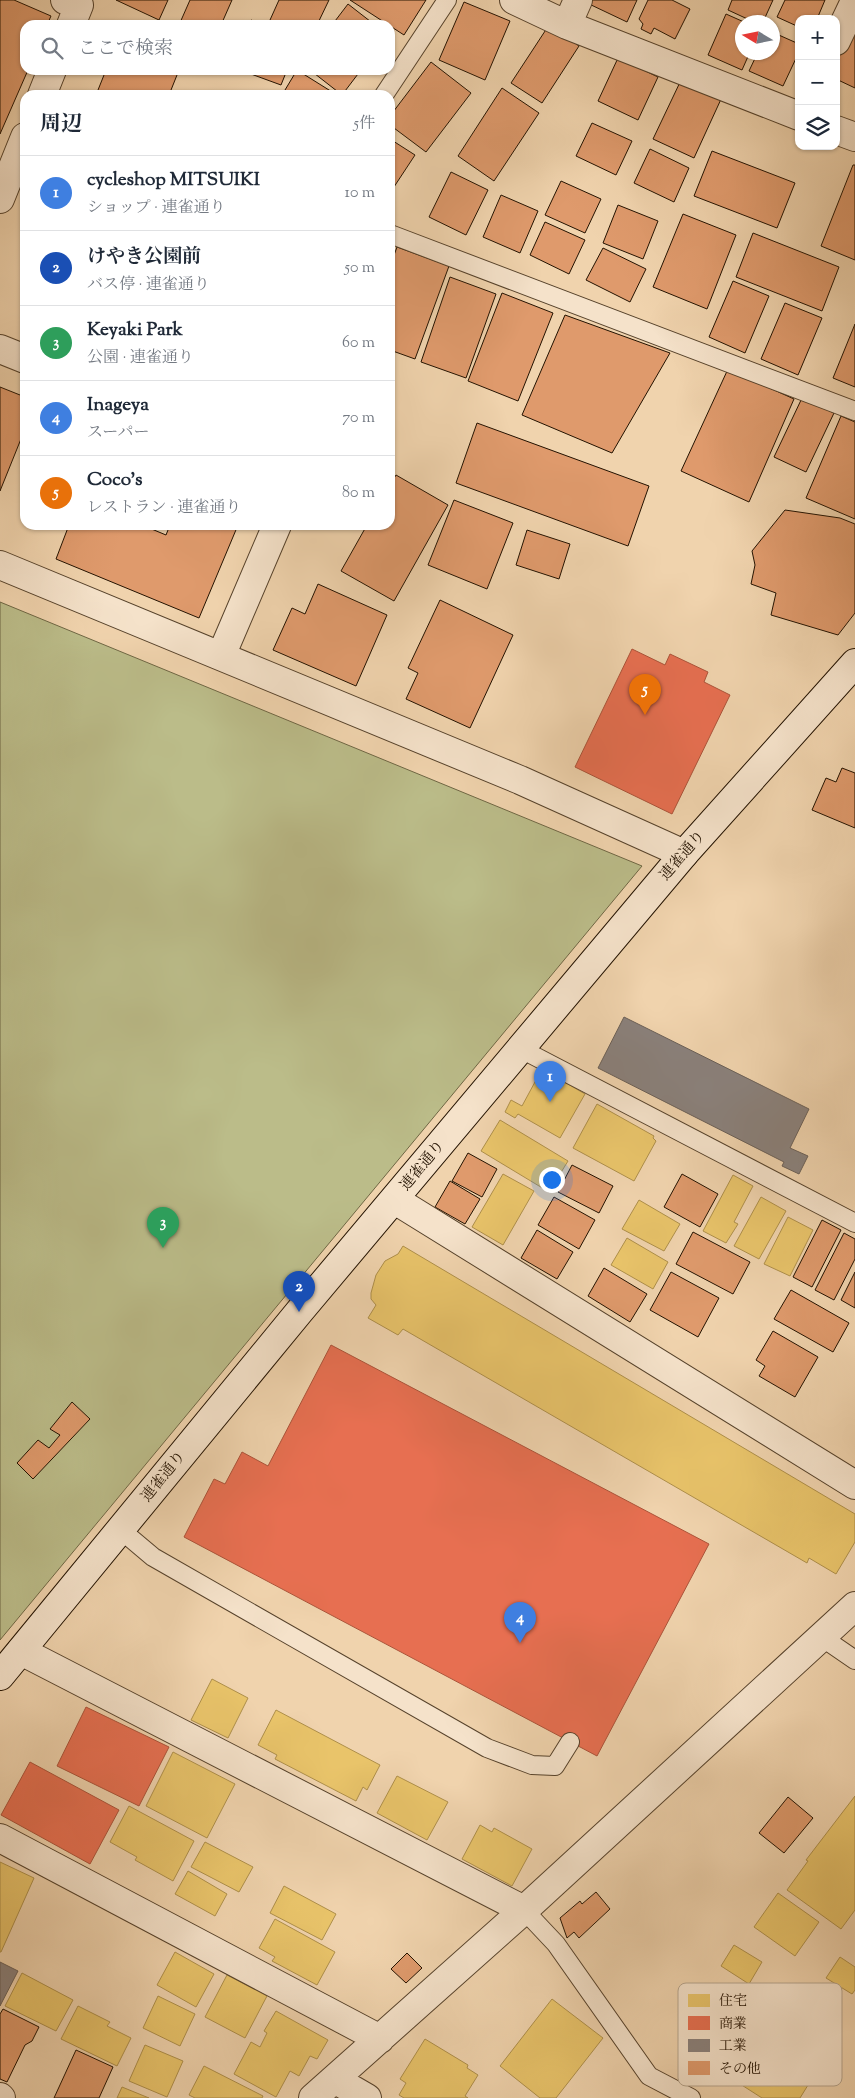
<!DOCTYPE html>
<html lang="ja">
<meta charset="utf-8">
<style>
body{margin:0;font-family:"Sorts Mill Goudy","Noto Serif JP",serif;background:#f6f6f7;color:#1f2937}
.controls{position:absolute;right:15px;top:15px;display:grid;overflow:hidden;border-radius:10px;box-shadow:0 1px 4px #0004}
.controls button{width:45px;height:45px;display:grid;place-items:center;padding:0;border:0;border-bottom:1px solid #e0e1e3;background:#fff;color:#1f2937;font:25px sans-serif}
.compass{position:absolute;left:735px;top:15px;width:45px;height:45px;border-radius:50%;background:#fff;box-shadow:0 1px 4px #0004;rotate:280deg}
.you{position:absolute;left:551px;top:1179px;width:18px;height:18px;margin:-12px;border:4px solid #fff;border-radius:50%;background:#1a73e8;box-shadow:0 0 0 8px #1a73e833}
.badge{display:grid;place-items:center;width:32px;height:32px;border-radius:50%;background:#8f2418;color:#fff;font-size:16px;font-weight:700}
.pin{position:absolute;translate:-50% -41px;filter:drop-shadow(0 1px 2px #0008)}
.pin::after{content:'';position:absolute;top:26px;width:18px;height:15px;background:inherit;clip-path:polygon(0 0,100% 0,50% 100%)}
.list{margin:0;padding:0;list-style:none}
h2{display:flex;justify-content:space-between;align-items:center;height:65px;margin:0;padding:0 20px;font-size:21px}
h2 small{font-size:16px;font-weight:400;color:#747a83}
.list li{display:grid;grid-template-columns:32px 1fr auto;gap:15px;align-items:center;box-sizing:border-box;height:75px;padding:0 20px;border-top:1px solid #e0e1e3}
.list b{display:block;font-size:19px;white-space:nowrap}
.list p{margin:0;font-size:16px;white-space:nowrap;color:#747a83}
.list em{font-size:16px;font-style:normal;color:#747a83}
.icon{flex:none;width:28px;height:28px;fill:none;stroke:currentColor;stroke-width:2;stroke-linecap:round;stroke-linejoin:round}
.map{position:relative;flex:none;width:855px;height:2098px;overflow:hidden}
.search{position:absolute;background:#fff;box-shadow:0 1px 4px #0004;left:20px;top:20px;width:375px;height:55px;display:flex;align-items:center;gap:12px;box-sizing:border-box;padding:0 18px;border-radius:15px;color:#747a83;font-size:19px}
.panel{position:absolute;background:#fff;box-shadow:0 1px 4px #0004;left:20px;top:90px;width:375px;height:440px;border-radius:15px}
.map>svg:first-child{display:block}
.green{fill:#bbbc89;stroke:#6f6744}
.homes{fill:#e9c46a;stroke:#ae8f4a}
.shops{fill:#e76f51;stroke:#ac5339}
.industry{fill:#8a817c;stroke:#6b6057}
.building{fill:#df9a6c;stroke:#231200}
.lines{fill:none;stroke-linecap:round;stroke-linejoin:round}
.lane-casing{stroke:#56422b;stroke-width:20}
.street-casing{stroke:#56422b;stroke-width:30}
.secondary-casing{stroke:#231200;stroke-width:30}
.lane{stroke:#f5e2ca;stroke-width:18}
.street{stroke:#f5e2ca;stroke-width:28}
.secondary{stroke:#f5e2ca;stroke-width:28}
.labels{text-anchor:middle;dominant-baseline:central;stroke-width:5;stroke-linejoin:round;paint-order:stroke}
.street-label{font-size:15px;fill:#231200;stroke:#f5e2ca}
.key{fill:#f5e2ca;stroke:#b6a48d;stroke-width:1}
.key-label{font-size:14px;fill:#231200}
</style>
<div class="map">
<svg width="855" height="2098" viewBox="0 0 855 2098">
<rect width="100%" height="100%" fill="#f0d3ad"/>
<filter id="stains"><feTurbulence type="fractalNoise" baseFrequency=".004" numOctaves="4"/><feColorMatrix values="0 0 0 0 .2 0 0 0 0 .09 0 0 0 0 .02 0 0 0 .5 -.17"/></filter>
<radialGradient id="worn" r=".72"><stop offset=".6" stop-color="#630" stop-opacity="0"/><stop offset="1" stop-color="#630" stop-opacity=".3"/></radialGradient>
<!-- green -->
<path class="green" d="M0,602L642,866L0,1640Z"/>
<!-- homes -->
<path class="homes" d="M542,1069L585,1094L560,1138L518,1114L515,1118L505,1112L511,1100L522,1106Z
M597,1104L654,1136L653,1138L656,1141L634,1181L573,1148Z
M500,1120L568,1161L549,1192L481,1151Z
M503,1174L534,1191L503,1245L472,1227Z
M733,1175L753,1186L734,1222L738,1224L726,1243L703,1231Z
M761,1197L786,1211L759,1259L734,1246Z
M639,1200L680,1224L664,1251L622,1229Z
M788,1217L813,1230L790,1276L764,1264Z
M627,1238L668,1262L653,1289L611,1265Z
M403,1246L855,1514V1542L836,1574L809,1558L807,1563L403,1329L398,1335L368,1318L376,1305L371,1299V1293L376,1275L385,1261L398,1254Z
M212,1679L248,1698L228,1738L191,1720Z
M276,1710L380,1765L367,1790L363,1787L356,1801L275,1759L277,1755L258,1745Z
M173,1752L235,1784L207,1838L146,1806Z
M397,1776L448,1802L427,1840L377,1813Z
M855,1796V1910L841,1929L787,1890L808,1861L806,1860Z
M129,1806L194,1841L173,1881L135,1860L137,1857L110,1842Z
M480,1825L492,1832L494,1828L532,1849L512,1886L462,1859Z
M205,1842L253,1867L239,1892L191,1867Z
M0,1862L34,1878L1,1952H0Z
M188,1871L227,1894L215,1916L175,1894Z
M284,1886L336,1914L322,1940L270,1913Z
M778,1893L819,1922L795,1956L754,1927Z
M275,1919L335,1952L317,1985L272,1961L275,1957L259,1948Z
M734,1945L762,1962L749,1984L721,1966Z
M175,1952L214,1974L196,2007L157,1985Z
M840,1957L855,1967V1990L852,1994L826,1978Z
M22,1973L73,2000L56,2031L5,2006Z
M227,1975L267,1996L245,2038L205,2017Z
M158,1996L195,2014L180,2046L143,2028Z
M552,1999L603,2038L556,2098H540L500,2066Z
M78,2006L110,2022L107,2026L131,2038L117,2066L61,2039Z
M276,2011L328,2040L317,2059L310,2056L299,2076L290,2071L276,2097L234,2074L251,2042L260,2047L267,2033L264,2031Z
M774,2022L826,2056L800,2098H762L737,2082Z
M425,2039L468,2065L467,2068L478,2075L465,2096L468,2098H404L399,2095L406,2083L400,2079Z
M145,2045L183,2061L167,2097L129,2081Z
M204,2066L263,2096L262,2098H195L189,2095Z
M122,2087L149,2098H117Z"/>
<!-- shops -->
<path class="shops" d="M632,649L665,665L670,654L708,672L704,682L730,695L672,814L575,767Z
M331,1345L709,1544L597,1756L184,1537L214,1479L225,1484L242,1452L268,1466Z
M86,1707L169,1747L139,1806L57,1766Z
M30,1762L119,1810L90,1864L1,1815Z"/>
<!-- industry -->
<path class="industry" d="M624,1017L809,1109L790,1148L808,1156L799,1174L782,1166L784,1162L598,1068Z
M0,1962L18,1971L0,2006Z"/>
<!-- building -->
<path class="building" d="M0,0H14L51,16L47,25H25V70H28L0,134Z
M116,0H168L159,20Z
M190,0H232L221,25H179Z
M279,0H329L317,25H279L270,20Z
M350,0H426L404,35Z
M589,0H637L627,22L587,3Z
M648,0H672L690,9L675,39L654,28L651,34L641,29L643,24L639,19Z
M732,0H773L763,22H754L728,10Z
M785,0H825L817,19H799V27L777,17Z
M464,2L510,21L485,80L439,60Z
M348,4L375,25H332Z
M726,14L744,22L742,52H750L742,70L708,55Z
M855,19V88L836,79V59Z
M251,20L266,25H250Z
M549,25L579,46L542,103L511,83Z
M772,32L799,44V52L783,86L749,71L758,52H772Z
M618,58L658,77L638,120L598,101Z
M431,62L471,93L426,152L390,125V116Z
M106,70H179L169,95H96Z
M240,70H287L281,85Z
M297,70L337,95H282Z
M310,70H361L342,95Z
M682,78L722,97L694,158L653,139Z
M502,88L539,113L494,181L458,156Z
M592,123L632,141L616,175L576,156Z
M390,139L415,155L390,193Z
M650,149L689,168L674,202L634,183Z
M712,151L795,183L777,228L694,196Z
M853,165H855V260L821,246Z
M451,172L488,190L466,235L429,217Z
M561,181L601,199L585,233L545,215Z
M501,195L538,211L520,253L483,237Z
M618,205L658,221L643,259L603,243Z
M683,214L736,235L707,309L653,287Z
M545,222L585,240L569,274L530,255Z
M753,233L839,267L822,311L736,277Z
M397,247L449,266L415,359L390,350V266Z
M603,248L646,269L630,302L586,280Z
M450,277L496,294L466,378L421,362Z
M733,281L769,296L745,353L709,337Z
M502,293L553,313L518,401L468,381Z
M785,303L822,318L798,375L761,359Z
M565,315L670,353L612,453L522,415Z
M855,324V387L833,378Z
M728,369L794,399L749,502L681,471Z
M0,387L25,397V429L0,491Z
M802,398L834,413L806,472L774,457Z
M841,416L855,422V519L806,498Z
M477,423L649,486L628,546L456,483Z
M396,475L448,505L394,601L341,571L367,525H390V485Z
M454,500L513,523L487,589L428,565Z
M785,510L840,518L855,524V613L838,635L771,615L776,593L751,584L755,565L752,551Z
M69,525H142L166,535L170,525H238L199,618L56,559Z
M527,530L570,544L559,579L516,565Z
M318,584L387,615L356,686L273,650L292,608L305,614Z
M440,600L513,635L470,728L406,699L418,673L408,668Z
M842,768L855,773V828L812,810L826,778L836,782Z
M468,1153L497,1169L482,1197L452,1181Z
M572,1165L613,1186L599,1213L558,1192Z
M682,1174L718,1194L700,1227L664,1207Z
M450,1181L480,1199L465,1224L435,1207Z
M554,1197L595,1220L579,1249L538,1225Z
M822,1220L841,1230L812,1287L793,1277Z
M537,1230L573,1252L557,1279L521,1258Z
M693,1232L750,1262L733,1294L676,1264Z
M844,1233L855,1239V1259L834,1300L815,1290Z
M604,1268L647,1294L630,1322L588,1296Z
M671,1272L719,1298L698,1337L650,1310Z
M855,1272V1308L841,1300Z
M791,1290L849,1323L833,1352L774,1319Z
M773,1331L818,1357L795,1397L759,1376L765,1366L756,1360Z
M72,1402L90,1419L33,1479L17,1463L38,1440L49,1448L60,1435L50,1429Z
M788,1797L813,1818L784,1853L759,1833Z
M596,1892L610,1909L579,1938L574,1932L567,1938L560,1918L580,1901L582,1904Z
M407,1953L422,1968L406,1983L391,1969Z
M3,2009L39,2027L32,2041L25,2045L7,2082L0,2079V2014Z
M76,2050L113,2067L99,2098H54Z"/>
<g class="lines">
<defs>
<path id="lane" d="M384,95L447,0
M390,234L855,411
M521,1049L855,1223
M121,1530L153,1557L487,1748L532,1765L555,1766L570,1742
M823,1638L855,1660
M524,1910L556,1944L649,2076L691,2098"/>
<path id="street" d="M65,0L79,5L71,25
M514,0L567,25L799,116
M567,25L578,0
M836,41L855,1
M42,95L52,70
M836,130L855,137
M0,199L25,137
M0,349L25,359
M0,565L520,780L684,854
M221,656L277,525
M395,1200L855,1485
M21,1651L524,1910
M0,1838L380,2039
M336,2080L367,2098
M0,2097L1,2098
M313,2098L524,1910L855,1606"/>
<path id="secondary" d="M0,1676L299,1312L684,854L855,663"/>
</defs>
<!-- lane casing -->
<use href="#lane" class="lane-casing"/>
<!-- street casing -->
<use href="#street" class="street-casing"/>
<!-- secondary casing -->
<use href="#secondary" class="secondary-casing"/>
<!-- lane -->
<use href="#lane" class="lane"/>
<!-- street -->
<use href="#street" class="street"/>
<!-- secondary -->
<use href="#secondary" class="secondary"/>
</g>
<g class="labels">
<!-- street labels -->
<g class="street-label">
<text transform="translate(683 856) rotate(-49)">連雀通り</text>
<text transform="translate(423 1166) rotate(-50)">連雀通り</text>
<text transform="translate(164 1477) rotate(-51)">連雀通り</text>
</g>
</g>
<!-- legend -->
<rect x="678" y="1983" width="164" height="103" rx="8" class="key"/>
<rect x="688" y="1994" width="22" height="13" fill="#e9c46a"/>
<rect x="688" y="2016" width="22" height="14" fill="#e76f51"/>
<rect x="688" y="2039" width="22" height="13" fill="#8a817c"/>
<rect x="688" y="2061" width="22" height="14" fill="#df9a6c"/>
<g class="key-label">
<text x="719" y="2005">住宅</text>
<text x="719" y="2028">商業</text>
<text x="719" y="2050">工業</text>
<text x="719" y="2073">その他</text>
</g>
<rect width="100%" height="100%" filter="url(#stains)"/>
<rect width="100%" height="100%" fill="url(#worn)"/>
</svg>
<div class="controls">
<button>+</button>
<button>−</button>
<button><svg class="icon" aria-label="layers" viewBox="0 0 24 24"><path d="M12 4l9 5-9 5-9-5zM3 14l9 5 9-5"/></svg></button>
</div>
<svg class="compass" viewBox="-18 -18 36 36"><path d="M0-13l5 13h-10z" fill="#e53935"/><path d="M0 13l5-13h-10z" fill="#747a83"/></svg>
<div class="you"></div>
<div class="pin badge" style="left:550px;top:1102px;background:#3f7fe0">1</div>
<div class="pin badge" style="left:299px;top:1312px;background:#1a4fb4">2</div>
<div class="pin badge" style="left:163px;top:1248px;background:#2e9e5b">3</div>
<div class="pin badge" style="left:520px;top:1643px;background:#3f7fe0">4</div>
<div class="pin badge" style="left:645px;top:715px;background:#e8710a">5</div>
<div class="search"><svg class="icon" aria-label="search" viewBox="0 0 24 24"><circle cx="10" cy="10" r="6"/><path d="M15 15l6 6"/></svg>ここで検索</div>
<section class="panel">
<h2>周辺<small>5件</small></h2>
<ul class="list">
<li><span class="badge" style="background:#3f7fe0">1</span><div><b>cycleshop MITSUIKI</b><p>ショップ · 連雀通り</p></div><em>10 m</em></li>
<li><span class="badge" style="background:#1a4fb4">2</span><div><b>けやき公園前</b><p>バス停 · 連雀通り</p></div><em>50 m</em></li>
<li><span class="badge" style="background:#2e9e5b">3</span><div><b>Keyaki Park</b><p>公園 · 連雀通り</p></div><em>60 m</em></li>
<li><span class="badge" style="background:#3f7fe0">4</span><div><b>Inageya</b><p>スーパー</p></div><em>70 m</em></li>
<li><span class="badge" style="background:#e8710a">5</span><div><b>Coco's</b><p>レストラン · 連雀通り</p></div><em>80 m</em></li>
</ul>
</section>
</div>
